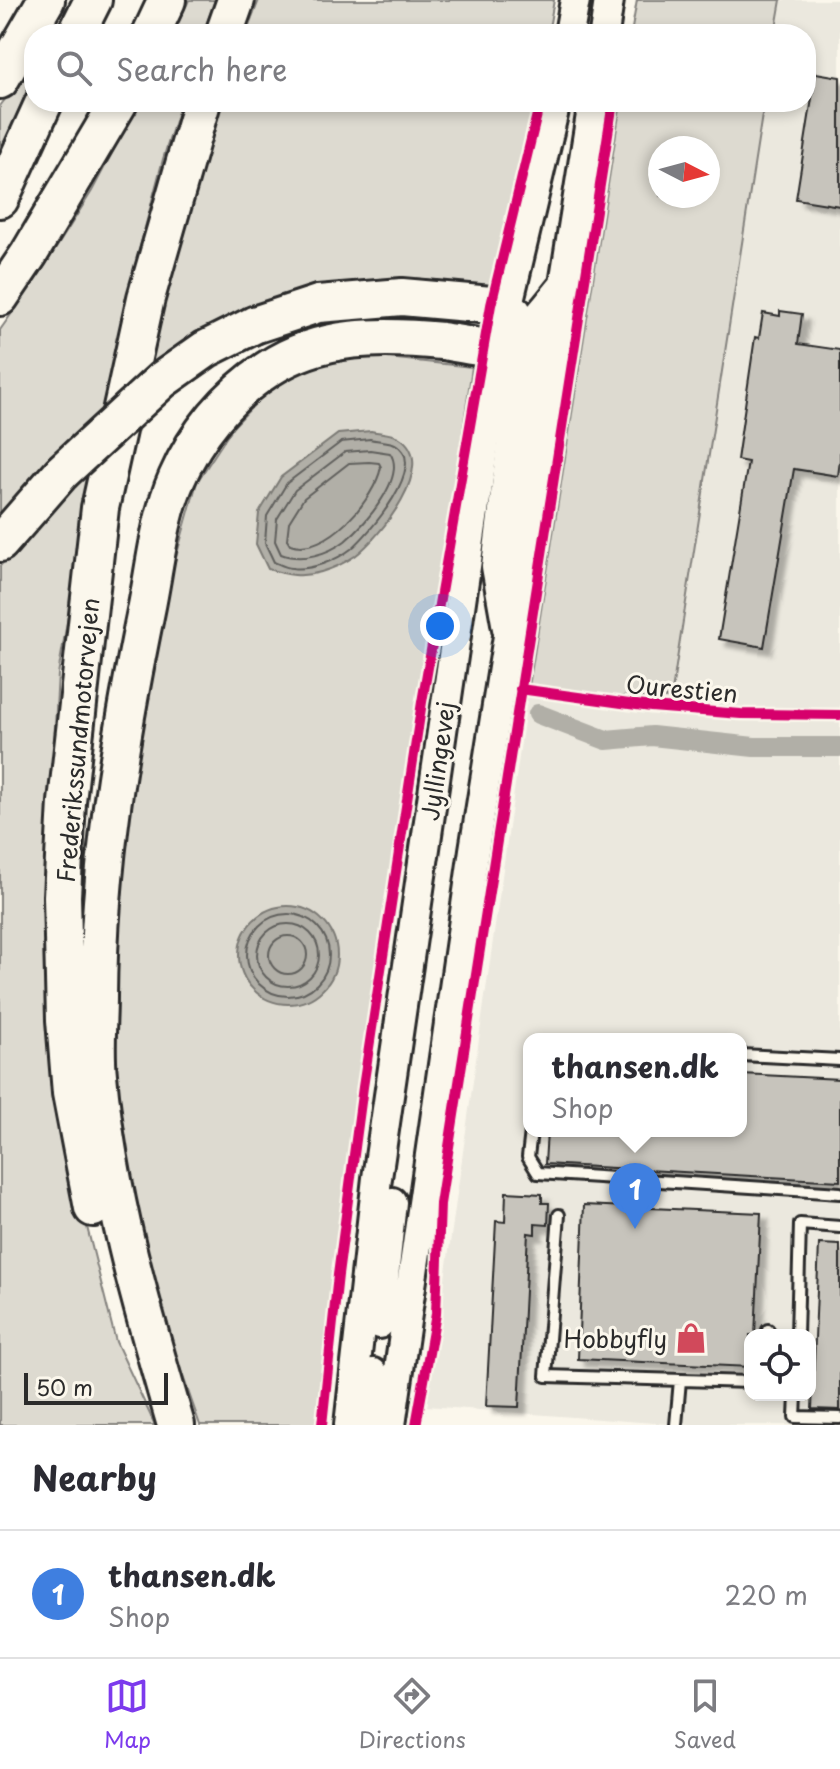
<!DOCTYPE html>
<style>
body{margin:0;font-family:"Playpen Sans",sans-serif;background:#f7f7f7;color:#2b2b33}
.controls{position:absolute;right:24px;bottom:24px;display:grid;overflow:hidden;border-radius:16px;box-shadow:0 4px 12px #0003}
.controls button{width:72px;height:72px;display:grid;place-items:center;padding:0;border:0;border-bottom:2px solid #e1e1e2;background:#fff;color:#2b2b33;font:40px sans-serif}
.compass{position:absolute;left:648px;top:136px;width:72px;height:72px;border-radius:50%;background:#fff;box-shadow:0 4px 12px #0003;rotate:96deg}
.scale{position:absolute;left:24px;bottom:20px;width:144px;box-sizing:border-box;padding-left:8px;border:4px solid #2b2b2b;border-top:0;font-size:22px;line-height:28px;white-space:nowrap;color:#2b2b2b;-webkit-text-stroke:6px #fbf7ec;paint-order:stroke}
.you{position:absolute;left:440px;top:626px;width:28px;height:28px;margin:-20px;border:6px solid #fff;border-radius:50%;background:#1a73e8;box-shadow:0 0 0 12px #1a73e833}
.badge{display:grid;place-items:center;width:52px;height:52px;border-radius:50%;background:#7c3aed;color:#fff;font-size:26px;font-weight:700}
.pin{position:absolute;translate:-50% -66px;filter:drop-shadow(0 2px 4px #0008)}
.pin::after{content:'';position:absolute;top:42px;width:28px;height:24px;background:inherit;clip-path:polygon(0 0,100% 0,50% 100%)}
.popup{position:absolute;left:523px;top:1033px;width:224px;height:104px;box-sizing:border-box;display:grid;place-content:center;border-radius:16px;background:#fff;filter:drop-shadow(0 2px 6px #0005);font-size:26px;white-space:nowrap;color:#7c7c81}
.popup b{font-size:30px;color:#2b2b33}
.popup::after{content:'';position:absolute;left:50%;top:100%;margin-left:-16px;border:16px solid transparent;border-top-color:#fff}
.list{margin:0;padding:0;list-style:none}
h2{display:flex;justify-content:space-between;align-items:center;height:104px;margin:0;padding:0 32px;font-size:34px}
h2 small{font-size:26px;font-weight:400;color:#7c7c81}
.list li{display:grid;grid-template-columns:52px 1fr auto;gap:24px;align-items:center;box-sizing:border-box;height:128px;padding:0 32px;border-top:2px solid #e1e1e2}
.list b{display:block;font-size:30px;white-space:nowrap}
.list p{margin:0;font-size:26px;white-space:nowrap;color:#7c7c81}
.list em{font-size:26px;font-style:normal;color:#7c7c81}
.icon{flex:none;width:44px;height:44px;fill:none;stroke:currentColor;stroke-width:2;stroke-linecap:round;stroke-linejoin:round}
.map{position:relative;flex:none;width:840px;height:1425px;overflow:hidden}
.search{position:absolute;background:#fff;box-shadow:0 4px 12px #0003;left:24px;right:24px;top:24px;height:88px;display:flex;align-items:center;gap:20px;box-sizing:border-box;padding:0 28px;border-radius:32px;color:#7c7c81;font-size:30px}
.sheet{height:232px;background:#fff}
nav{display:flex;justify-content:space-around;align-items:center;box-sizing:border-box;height:112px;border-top:2px solid #e1e1e2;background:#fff;font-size:22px;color:#7c7c81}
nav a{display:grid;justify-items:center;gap:4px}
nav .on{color:#7c3aed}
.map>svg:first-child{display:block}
.built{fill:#ebe8de;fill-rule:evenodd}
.green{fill:#dddad0;stroke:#84827e;stroke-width:2;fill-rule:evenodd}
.water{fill:#b1afa7;stroke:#7b7a75;stroke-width:2}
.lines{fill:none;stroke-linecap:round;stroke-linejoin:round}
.shore{stroke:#61605d;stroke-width:2}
.canal{stroke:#b1afa7;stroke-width:20}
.building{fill:#c7c4bc;stroke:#2b2b2b;stroke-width:2;filter:url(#shadow)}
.lane-casing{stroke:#2b2b2b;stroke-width:16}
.secondary-casing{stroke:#2b2b2b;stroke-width:34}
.highway-casing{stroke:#2b2b2b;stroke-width:42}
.lane{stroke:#fbf7ec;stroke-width:10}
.secondary{stroke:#fbf7ec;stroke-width:28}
.highway{stroke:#fbf7ec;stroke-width:36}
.highway-bridge-casing{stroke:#2b2b2b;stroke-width:42;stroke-linecap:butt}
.highway-bridge{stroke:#fbf7ec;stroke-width:36}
.cycleway-casing{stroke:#fbf7ec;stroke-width:15}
.cycleway{stroke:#d6006c;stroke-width:10}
.labels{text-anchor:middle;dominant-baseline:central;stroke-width:6;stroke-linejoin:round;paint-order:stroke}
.street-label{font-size:24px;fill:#2b2b2b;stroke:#fbf7ec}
.poi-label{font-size:24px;fill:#2b2b2b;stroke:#fbf7ec;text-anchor:end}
</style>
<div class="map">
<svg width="840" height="1425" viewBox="0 0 840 1425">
<defs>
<filter id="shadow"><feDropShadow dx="7" dy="7" stdDeviation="2" flood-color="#0004"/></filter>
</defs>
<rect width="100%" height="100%" fill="#fbf7ec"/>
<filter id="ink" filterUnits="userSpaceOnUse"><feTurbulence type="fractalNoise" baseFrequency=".0125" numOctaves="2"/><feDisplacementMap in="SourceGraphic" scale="16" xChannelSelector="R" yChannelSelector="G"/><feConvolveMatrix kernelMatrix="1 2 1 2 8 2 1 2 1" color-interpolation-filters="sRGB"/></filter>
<g filter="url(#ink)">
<!-- built -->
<path class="built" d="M781,0H840V1425H681L427,1406L528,693L671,698L764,102H806V34H775ZM529,1039H741V1131H529ZM750,1335H810V1395H750Z"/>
<!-- green -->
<path class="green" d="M189,0H215L203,34H173Z
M259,0H554L548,34H246Z
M637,0H781L775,34H631Z
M34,62V76L0,152V106Z
M139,102H181L163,159L125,304L102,410L0,521V330L41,272L92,191Z
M222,102H535L492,285L395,283L250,309L149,367L202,154Z
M621,102H764L671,698L528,693ZM660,148H708V196H660Z
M350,354L472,367L318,1425H200L147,1273L113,1080V925L130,766L166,593L197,482L233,427L279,379Z
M95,461L58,674L47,865L58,1112L116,1342L155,1425H0V566Z"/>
<!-- water -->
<path class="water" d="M371,431C380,433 393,433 400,438C440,464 379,538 355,556C346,562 332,569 321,572C302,578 287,575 268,569L256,544L259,513L281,477L338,434Z
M239 955a49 49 0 1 1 98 0a49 49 0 1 1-98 0Z"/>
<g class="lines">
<!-- shore -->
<path class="shore" d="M370,439C377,441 388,441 395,444C431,463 368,535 351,549C337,560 310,571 292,568C286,568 279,564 274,562L265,543L267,516L287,483L341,442Z
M370,450L390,453C407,478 364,525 345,541C328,554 302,562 281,554L275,541L277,519L295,490L345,452Z
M369,462L379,463L381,467C375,499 326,557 290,544L287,539L289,522L304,498L349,463Z
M247 955a41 41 0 1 1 82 0a41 41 0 1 1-82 0Z
M257 955a31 31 0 1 1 62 0a31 31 0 1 1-62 0Z
M269 955a19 19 0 1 1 38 0a19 19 0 1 1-38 0Z"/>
<!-- canal -->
<path class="canal" d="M538,714L606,740L652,736L754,747H840"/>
</g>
<!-- building -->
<path class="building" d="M816,73L840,77V206L796,199Z
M780,311L802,314L798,344L840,350V460L838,476L794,469L764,647L719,639L748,462L737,460L755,337L759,338L763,313L780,316Z
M741,1074L840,1079V1181L545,1164L547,1131H741Z
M506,1192L542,1194V1203H549L548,1225L535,1224V1234L528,1233L519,1407L486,1406L496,1221L505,1222Z
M584,1205L761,1213L755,1335H750V1367L578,1359Z
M819,1244L840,1245V1410L812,1409Z"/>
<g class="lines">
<defs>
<path id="lane" d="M741,1055L840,1060
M531,1131L528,1157L538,1173L840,1193
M559,1215L546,1376L750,1382
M768,1330V1335
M797,1335L800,1224L840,1227
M796,1395L795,1417L840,1418
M676,1425L680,1380"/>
<path id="secondary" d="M569,34L575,0
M604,34L609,0
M379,1324L392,1202
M349,1425L377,1178L498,347L556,102
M370,1425L373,1373
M391,1425L474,850L593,102"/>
<path id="highway" d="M76,34L93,0
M151,34L167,0
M224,34L236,0
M0,80L46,0
M0,199L44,102
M0,297L29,254L119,102
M254,325L318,304L402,297L491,305L506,308L514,314L525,335L522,392L500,566L511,628
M0,543L62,472
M93,1208L71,1093L65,1020L62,896L67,802L100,508L146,298L202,102
M176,1425C142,1308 109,1197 98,1075C95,1049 98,1022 98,996C99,865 120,738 146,611C155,568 159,518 177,478C196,434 228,395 268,369C321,334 382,335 442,341C457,343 485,350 499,347C527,341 546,313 563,292"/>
</defs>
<!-- lane casing -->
<use href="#lane" class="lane-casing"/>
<!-- secondary casing -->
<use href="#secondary" class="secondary-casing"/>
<!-- highway casing -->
<use href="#highway" class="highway-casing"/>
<!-- lane -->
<use href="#lane" class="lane"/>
<!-- secondary -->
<use href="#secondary" class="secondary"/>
<!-- highway -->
<use href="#highway" class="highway"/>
<defs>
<path id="highway-bridge" d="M62,472L162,380L206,349L254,325"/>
</defs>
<!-- highway-bridge casing -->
<use href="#highway-bridge" class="highway-bridge-casing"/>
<!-- highway-bridge -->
<use href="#highway-bridge" class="highway-bridge"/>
<defs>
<path id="cycleway" d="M520,689L651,707L741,714L840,715
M322,1425L338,1275L363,1087L422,702L491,305L540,102
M416,1425L436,1314L440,1204L613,102"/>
</defs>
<!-- cycleway casing -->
<use href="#cycleway" class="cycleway-casing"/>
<!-- cycleway -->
<use href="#cycleway" class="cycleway"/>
</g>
</g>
<!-- icons -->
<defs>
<symbol id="shop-bare" viewBox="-9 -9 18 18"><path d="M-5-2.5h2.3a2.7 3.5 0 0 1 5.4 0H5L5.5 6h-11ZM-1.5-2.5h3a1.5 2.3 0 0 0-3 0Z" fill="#d1495b" stroke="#fbf7ec" stroke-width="2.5" paint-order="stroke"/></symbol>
</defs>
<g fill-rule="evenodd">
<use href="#shop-bare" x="669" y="1316" width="44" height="44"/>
</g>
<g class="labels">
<!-- street labels -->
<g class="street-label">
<text transform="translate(682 688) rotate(5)">Ourestien</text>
<text transform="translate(77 740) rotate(-85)">Frederikssundmotorvejen</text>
<text transform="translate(437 761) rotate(-82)">Jyllingevej</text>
</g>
<!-- poi labels -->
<g class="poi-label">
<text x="667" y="1338">Hobbyfly</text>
</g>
</g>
</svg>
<div class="controls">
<button><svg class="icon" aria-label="locate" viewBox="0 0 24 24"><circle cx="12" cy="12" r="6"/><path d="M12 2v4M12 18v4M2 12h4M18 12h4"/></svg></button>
</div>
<svg class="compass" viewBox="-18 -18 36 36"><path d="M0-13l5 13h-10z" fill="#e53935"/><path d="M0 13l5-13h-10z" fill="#7c7c81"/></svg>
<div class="scale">50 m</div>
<div class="you"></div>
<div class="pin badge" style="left:635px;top:1229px;background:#3f7fe0">1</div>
<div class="popup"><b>thansen.dk</b>Shop</div>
<div class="search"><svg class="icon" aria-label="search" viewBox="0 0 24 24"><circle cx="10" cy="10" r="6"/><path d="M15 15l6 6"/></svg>Search here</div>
</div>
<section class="sheet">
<h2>Nearby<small></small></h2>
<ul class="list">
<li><span class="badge" style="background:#3f7fe0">1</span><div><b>thansen.dk</b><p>Shop</p></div><em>220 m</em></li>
</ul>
</section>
<nav>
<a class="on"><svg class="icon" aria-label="map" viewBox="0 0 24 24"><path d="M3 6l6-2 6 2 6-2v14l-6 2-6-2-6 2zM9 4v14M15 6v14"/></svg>Map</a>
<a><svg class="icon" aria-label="directions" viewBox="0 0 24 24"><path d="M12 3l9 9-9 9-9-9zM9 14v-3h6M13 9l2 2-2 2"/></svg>Directions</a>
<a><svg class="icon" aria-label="saved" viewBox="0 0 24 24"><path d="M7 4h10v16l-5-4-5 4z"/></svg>Saved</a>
</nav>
